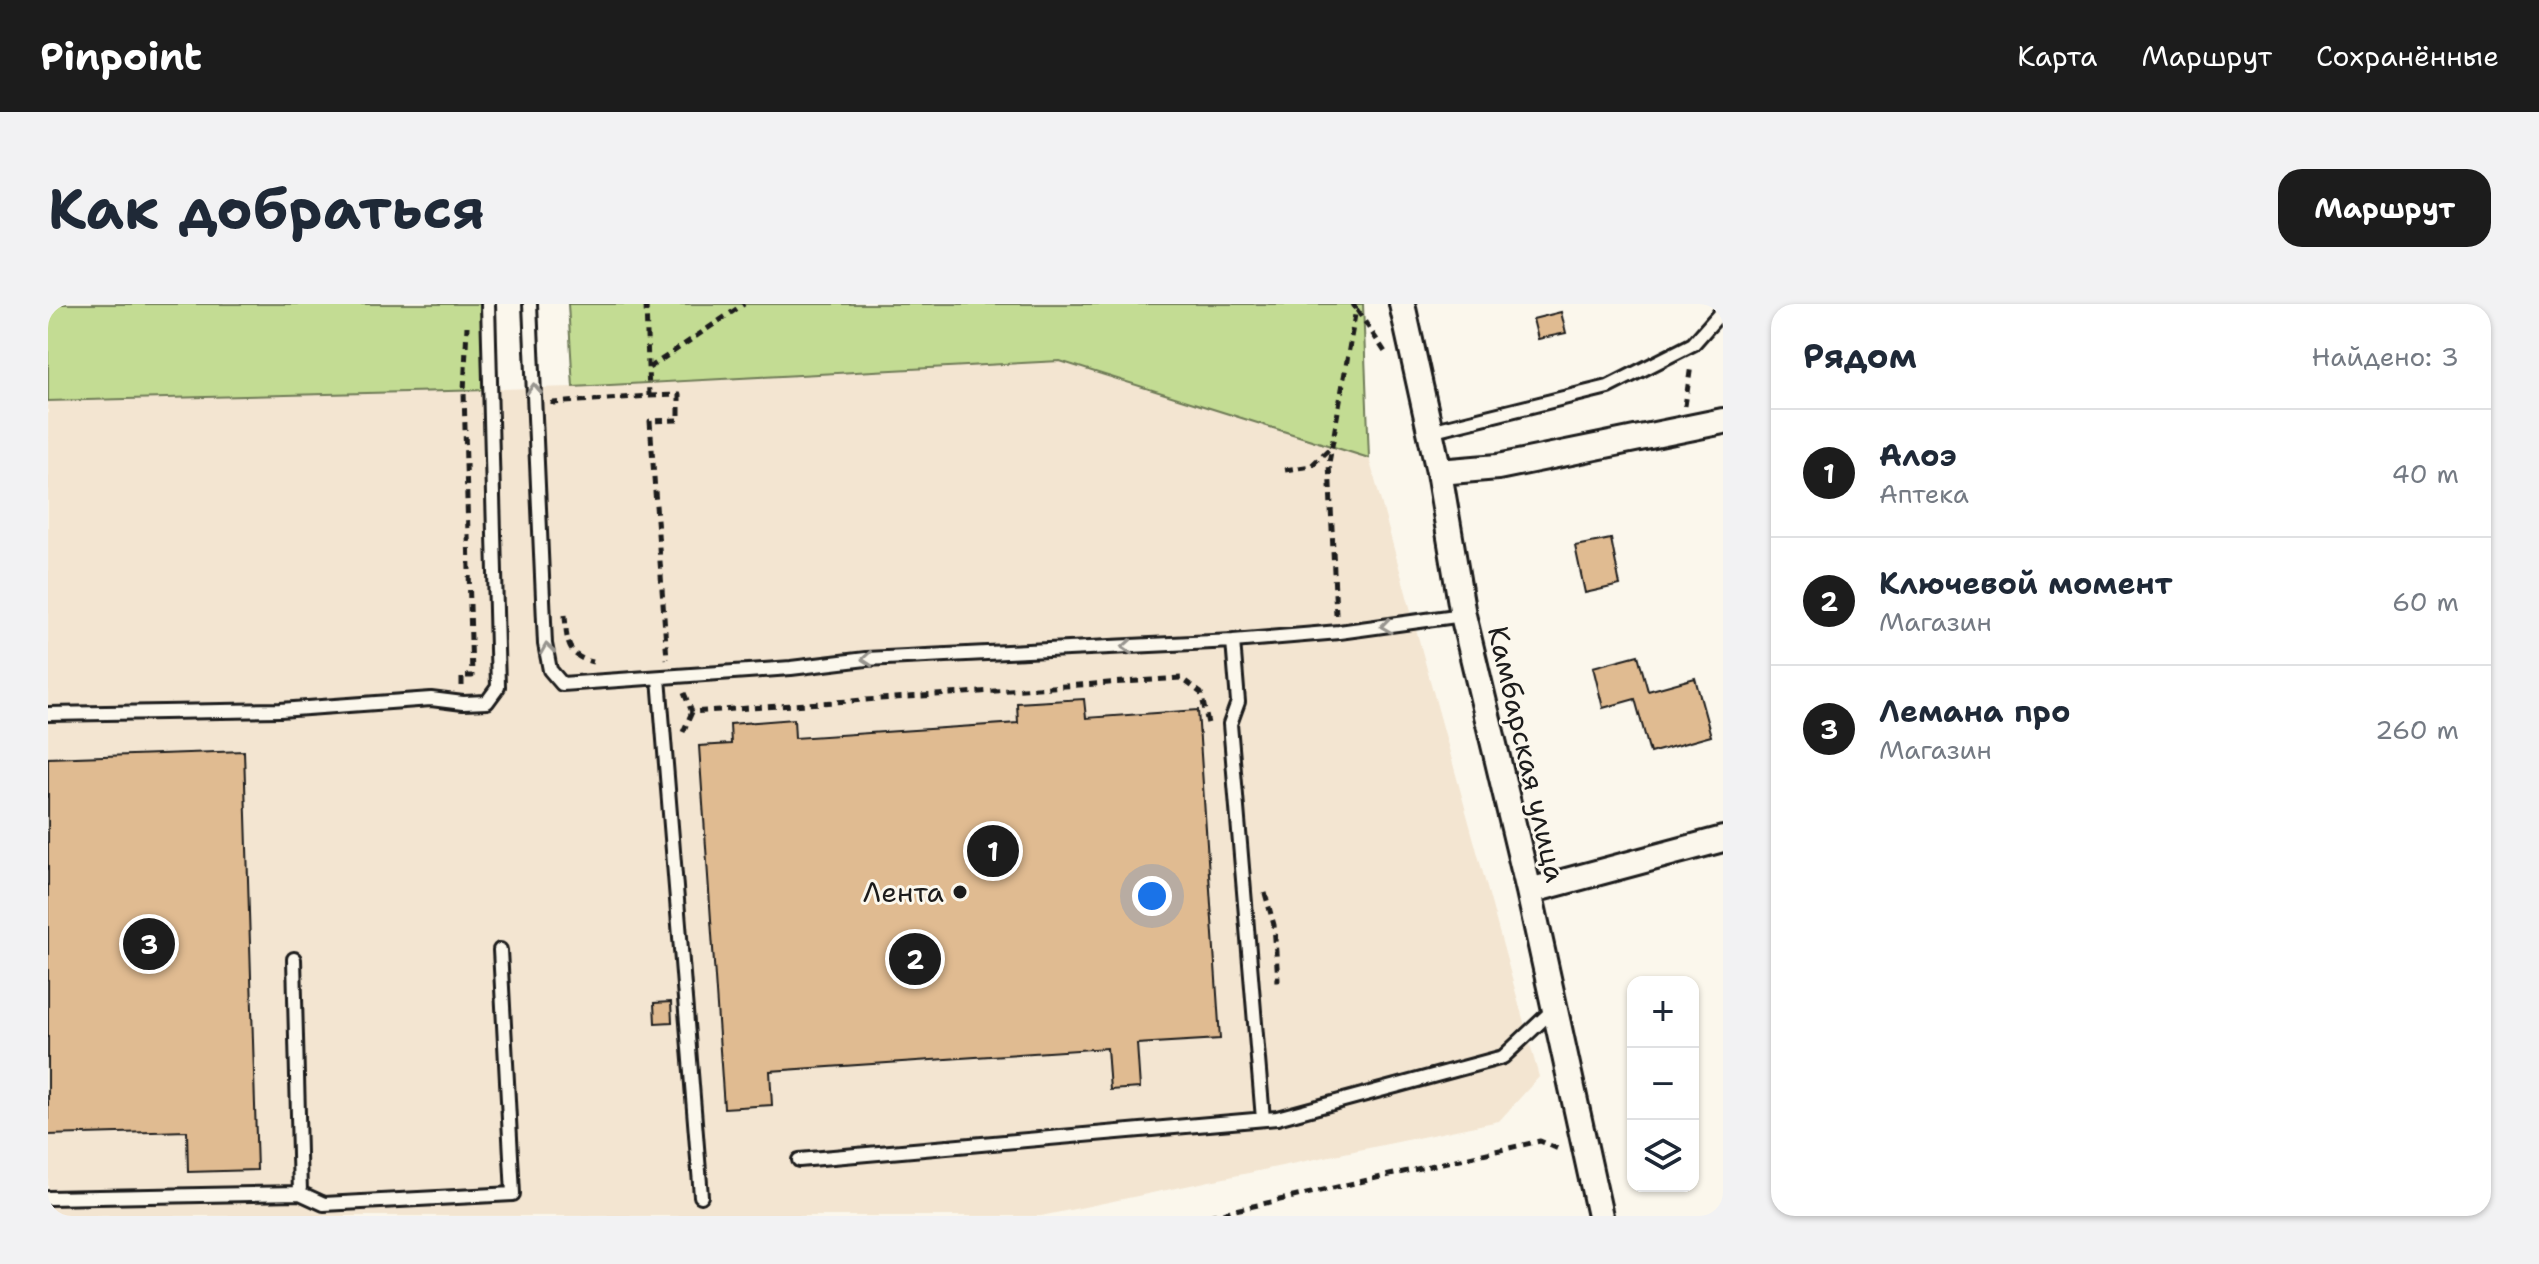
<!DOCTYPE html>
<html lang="ru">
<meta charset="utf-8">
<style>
body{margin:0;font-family:"Shantell Sans",sans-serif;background:#f2f2f3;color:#1f2937}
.controls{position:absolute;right:24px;bottom:24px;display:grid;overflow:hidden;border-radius:16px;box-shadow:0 2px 6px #0004}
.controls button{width:72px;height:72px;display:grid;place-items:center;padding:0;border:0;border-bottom:2px solid #e0e1e3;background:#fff;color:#1f2937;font:40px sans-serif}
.you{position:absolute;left:1104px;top:592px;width:28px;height:28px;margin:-20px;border:6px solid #fff;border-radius:50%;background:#1a73e8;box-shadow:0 0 0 12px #1a73e833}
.badge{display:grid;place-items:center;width:52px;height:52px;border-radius:50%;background:#1c1c1c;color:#fff;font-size:26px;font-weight:700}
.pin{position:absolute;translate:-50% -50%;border:4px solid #fff;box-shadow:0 2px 8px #0006}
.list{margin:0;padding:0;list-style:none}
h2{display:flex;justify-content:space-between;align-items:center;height:104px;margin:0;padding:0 32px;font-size:34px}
h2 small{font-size:26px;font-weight:400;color:#747a83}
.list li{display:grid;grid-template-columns:52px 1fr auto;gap:24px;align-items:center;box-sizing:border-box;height:128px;padding:0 32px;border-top:2px solid #e0e1e3}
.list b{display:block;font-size:30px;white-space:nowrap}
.list p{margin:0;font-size:26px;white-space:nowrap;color:#747a83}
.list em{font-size:26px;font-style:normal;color:#747a83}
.icon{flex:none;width:44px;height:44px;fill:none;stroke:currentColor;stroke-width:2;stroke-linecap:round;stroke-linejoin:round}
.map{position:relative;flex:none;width:1675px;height:912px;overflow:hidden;border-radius:24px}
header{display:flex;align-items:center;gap:48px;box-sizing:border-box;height:112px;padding:0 40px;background:#1c1c1c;color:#fff}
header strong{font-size:38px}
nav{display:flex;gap:44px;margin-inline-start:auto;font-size:28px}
.intro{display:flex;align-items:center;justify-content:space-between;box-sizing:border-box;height:192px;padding:0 48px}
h1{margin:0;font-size:56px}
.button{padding:20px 36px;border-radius:24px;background:#1c1c1c;color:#fff;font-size:28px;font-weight:700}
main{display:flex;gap:48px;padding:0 48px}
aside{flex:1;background:#fff;border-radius:24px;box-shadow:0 2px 6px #0004}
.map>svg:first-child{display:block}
.built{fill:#f3e5d1}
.green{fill:#c3dc93;stroke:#707c58;stroke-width:2}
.building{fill:#e0bb91;stroke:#1c1c1c;stroke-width:2}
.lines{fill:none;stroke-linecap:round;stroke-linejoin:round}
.service-casing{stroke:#1c1c1c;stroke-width:18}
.minor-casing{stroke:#1c1c1c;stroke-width:30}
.path{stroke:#1c1c1c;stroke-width:5;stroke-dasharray:8 6;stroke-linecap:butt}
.service{stroke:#fbf7ec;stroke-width:12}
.minor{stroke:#fbf7ec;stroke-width:24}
.oneway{stroke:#97948e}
.poi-dot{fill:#1c1c1c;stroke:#fbf7ec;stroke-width:3}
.labels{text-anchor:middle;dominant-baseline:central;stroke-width:6;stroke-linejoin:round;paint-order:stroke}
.street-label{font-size:28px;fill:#1c1c1c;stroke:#fbf7ec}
.poi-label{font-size:28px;fill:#1c1c1c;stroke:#fbf7ec;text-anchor:end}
</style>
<header>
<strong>Pinpoint</strong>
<nav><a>Карта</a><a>Маршрут</a><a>Сохранённые</a></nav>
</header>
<div class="intro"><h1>Как добраться</h1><a class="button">Маршрут</a></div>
<main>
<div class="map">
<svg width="1675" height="912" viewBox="0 0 1675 912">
<rect width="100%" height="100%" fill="#fbf7ec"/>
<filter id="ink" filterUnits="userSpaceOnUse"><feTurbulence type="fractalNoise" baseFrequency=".0125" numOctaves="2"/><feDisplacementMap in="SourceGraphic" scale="16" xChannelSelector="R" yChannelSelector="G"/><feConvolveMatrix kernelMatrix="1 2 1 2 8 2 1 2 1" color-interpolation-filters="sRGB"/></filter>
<g filter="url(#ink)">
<!-- built -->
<path class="built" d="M1012,57L1321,154L1491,773L1451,817L993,912H0V97L525,83Z"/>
<!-- green -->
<path class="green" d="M0,0H436L440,86L0,97Z
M520,0H1315L1321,154L1012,57L525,83Z"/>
<!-- building -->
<path class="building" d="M1513,8L1518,29L1490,35L1485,15Z
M1563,235L1572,281L1537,289L1527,242Z
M1590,351L1600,387L1647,374L1663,432L1602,449L1587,395L1555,404L1545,363Z
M1036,395L1038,414L1150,406L1172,735L1089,740L1092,784L1062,786L1059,744L722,767L724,801L676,804L651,442L683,440L682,420L746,415L747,434L970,419L969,399Z
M196,447L209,866L140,868L139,827L0,831V454Z
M623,698L624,718L607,719L606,699Z"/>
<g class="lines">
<defs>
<path id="service" d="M482,0L497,340L502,366L514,380L743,364L818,355L1185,337L1291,328L1415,311
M1382,127L1560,83L1645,40L1675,6
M1185,337L1190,398L1182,420L1215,815
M611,374L653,892
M0,410L232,406L383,395L415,399L439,398L450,383L440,0
M246,655L252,889
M751,856L1229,814L1455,753L1507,704
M0,894L252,889L276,900L465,890L452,646"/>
<path id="minor" d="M1354,0L1391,168L1415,311L1481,587L1552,912
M1391,168L1450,163L1675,117
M1481,587L1675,535"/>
</defs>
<!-- service casing -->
<use href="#service" class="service-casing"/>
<!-- minor casing -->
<use href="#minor" class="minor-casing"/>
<!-- path -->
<path class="path" d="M1309,6L1339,51
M601,64L696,0
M601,92L631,91V116L602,117L619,355
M505,101V99L601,92L598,0
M1637,102L1643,61
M1237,166L1263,162L1284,142
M517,311C519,335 517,352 545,358
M1288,311L1281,159L1308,5L1305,0
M414,382V372H424L416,88L419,22
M636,389L644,408
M635,428L644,408L1133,374L1153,389L1161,424
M1217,589L1226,621L1230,676H1221
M1161,912L1492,837L1513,846"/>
<!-- service -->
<use href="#service" class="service"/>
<!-- minor -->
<use href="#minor" class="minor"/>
</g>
<!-- one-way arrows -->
<defs><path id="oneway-chevron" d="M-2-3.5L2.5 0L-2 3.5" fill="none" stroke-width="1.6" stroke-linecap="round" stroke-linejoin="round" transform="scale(2)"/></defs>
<g class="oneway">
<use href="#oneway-chevron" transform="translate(486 85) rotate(-93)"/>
<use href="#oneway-chevron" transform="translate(1338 322) rotate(172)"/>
<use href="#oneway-chevron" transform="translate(1079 343) rotate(176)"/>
<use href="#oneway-chevron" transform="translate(499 345) rotate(-98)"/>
<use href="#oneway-chevron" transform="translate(819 355) rotate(175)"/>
</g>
</g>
<!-- markers -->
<circle class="poi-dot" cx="912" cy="588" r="8"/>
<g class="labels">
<!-- street labels -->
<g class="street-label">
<text transform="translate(1479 450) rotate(77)">Камбарская улица</text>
</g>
<!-- poi labels -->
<g class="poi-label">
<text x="896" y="588">Лента</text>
</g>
</g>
</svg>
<div class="controls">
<button>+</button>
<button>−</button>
<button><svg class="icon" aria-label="layers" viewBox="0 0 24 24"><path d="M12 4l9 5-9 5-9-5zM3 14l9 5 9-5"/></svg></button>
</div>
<div class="you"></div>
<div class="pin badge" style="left:945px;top:547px">1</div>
<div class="pin badge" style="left:867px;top:655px">2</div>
<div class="pin badge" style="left:101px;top:640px">3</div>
</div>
<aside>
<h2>Рядом<small>Найдено: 3</small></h2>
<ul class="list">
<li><span class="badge">1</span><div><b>Алоэ</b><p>Аптека</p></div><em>40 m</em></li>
<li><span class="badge">2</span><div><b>Ключевой момент</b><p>Магазин</p></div><em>60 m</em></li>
<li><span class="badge">3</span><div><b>Лемана про</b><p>Магазин</p></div><em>260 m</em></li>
</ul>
</aside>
</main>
